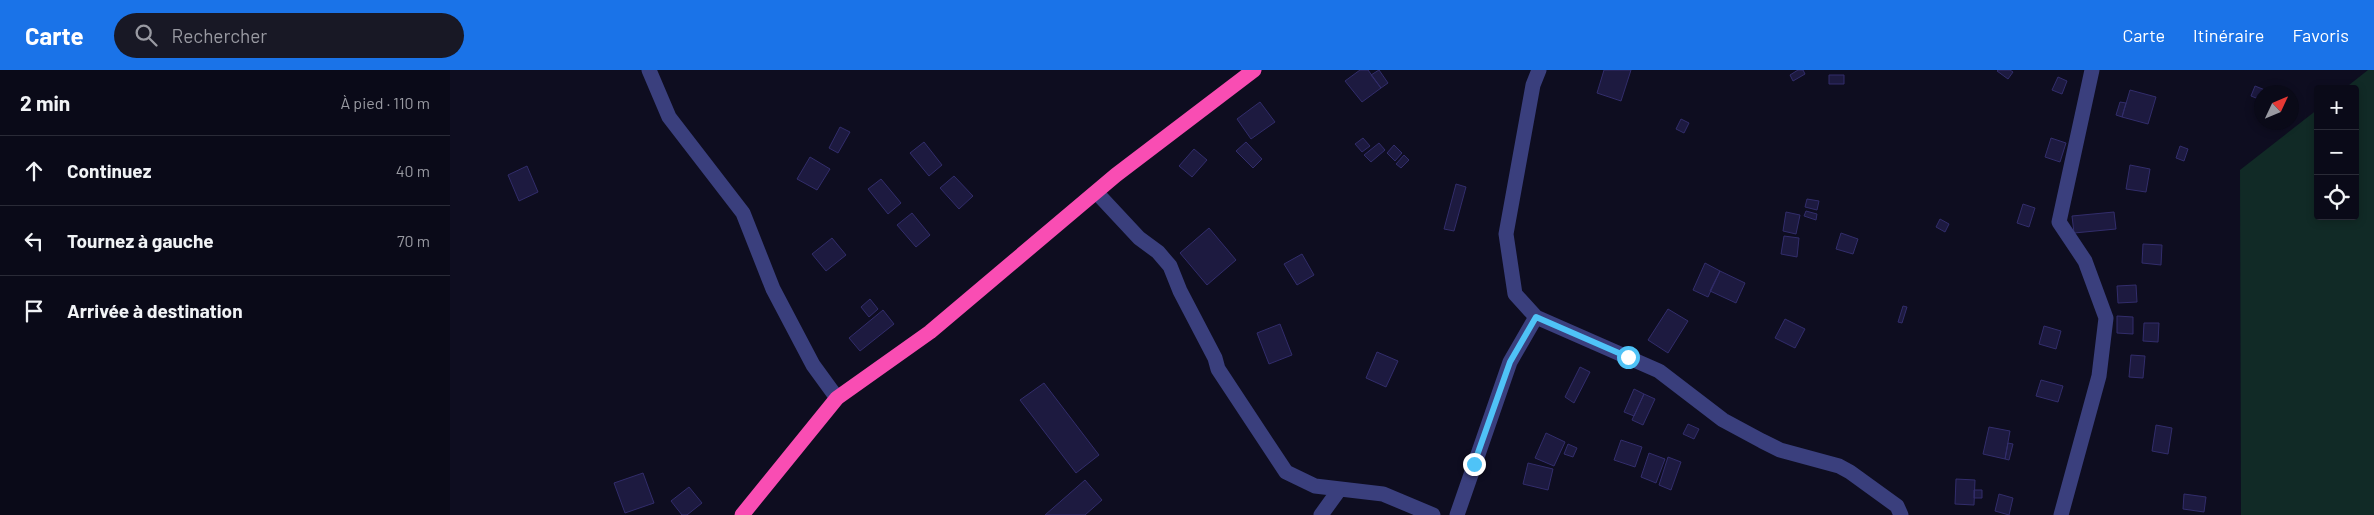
<!DOCTYPE html>
<html lang="fr">
<meta charset="utf-8">
<style>
body{margin:0;font-family:Barlow,sans-serif;background:#181825;color:#f1f3f6}
.controls{position:absolute;right:15px;top:15px;display:grid;overflow:hidden;border-radius:5px;box-shadow:0 2px 8px #0003}
.controls button{width:45px;height:45px;display:grid;place-items:center;padding:0;border:0;border-bottom:1px solid #2a2b37;background:#0a0a18;color:#f1f3f6;font:25px sans-serif}
.compass{position:absolute;left:1804px;top:15px;width:45px;height:45px;border-radius:50%;background:#0a0a18;box-shadow:0 2px 8px #0003;rotate:46deg}
.stop{position:absolute;width:15px;height:15px;margin:-11px;border:4px solid #4fc3f7;border-radius:50%;background:#fff}
.stop.end{background:#4fc3f7;border-color:#fff;box-shadow:0 1px 5px #0008}
.list{margin:0;padding:0;list-style:none}
h2{display:flex;justify-content:space-between;align-items:center;height:65px;margin:0;padding:0 20px;font-size:21px}
h2 small{font-size:16px;font-weight:400;color:#999aa2}
.list li{display:grid;grid-template-columns:32px 1fr auto;gap:15px;align-items:center;box-sizing:border-box;height:70px;padding:0 20px;border-top:1px solid #2a2b37}
.list b{display:block;font-size:19px;white-space:nowrap}
.list em{font-size:16px;font-style:normal;color:#999aa2}
.icon{flex:none;width:28px;height:28px;fill:none;stroke:currentColor;stroke-width:2;stroke-linecap:round;stroke-linejoin:round}
.map{position:relative;flex:none;width:1924px;height:445px;overflow:hidden}
header{display:flex;align-items:center;gap:30px;box-sizing:border-box;height:70px;padding:0 25px;background:#1a73e8;color:#fff}
header strong{font-size:24px}
nav{display:flex;gap:28px;margin-inline-start:auto;font-size:18px}
.search{width:350px;height:45px;background:#181825;display:flex;align-items:center;gap:12px;box-sizing:border-box;padding:0 18px;border-radius:28px;color:#999aa2;font-size:19px}
main{display:flex}
aside{flex:1;background:#0a0a18}
.map>svg:first-child{display:block}
.green{fill:#112a26}
.building{fill:#1d1a40;stroke:#322d6b}
.lines{fill:none;stroke-linecap:round;stroke-linejoin:round}
.minor{stroke:#3a3f7d;stroke-width:15}
.highway{stroke:#f94db3;stroke-width:15}
.route{stroke:#4fc3f7;stroke-width:6}
</style>
<header>
<strong>Carte</strong>
<div class="search"><svg class="icon" aria-label="search" viewBox="0 0 24 24"><circle cx="10" cy="10" r="6"/><path d="M15 15l6 6"/></svg>Rechercher</div>
<nav><a>Carte</a><a>Itinéraire</a><a>Favoris</a></nav>
</header>
<main>
<aside>
<h2>2 min<small>À pied · 110 m</small></h2>
<ul class="list">
<li><svg class="icon" aria-label="ahead" viewBox="0 0 24 24"><path d="M12 20V5M6 11l6-6 6 6"/></svg><div><b>Continuez</b></div><em>40 m</em></li>
<li><svg class="icon" aria-label="left" viewBox="0 0 24 24"><path d="M17 20v-9H6M10 6l-5 5 5 5"/></svg><div><b>Tournez à gauche</b></div><em>70 m</em></li>
<li><svg class="icon" aria-label="arrive" viewBox="0 0 24 24"><path d="M6 21V4h12l-3 4 3 4H6"/></svg><div><b>Arrivée à destination</b></div></li>
</ul>
</aside>
<div class="map">
<svg width="1924" height="445" viewBox="0 0 1924 445">
<rect width="100%" height="100%" fill="#0e0d20"/>
<!-- green -->
<path class="green" d="M1918,0H1924V445H1791L1790,100L1868,39V146H1905V19H1894Z"/>
<!-- building -->
<path class="building" d="M910,0H918L931,18L912,32L895,11Z
M929,0L938,13L931,18L921,5Z
M1154,0H1181L1171,31L1147,23Z
M1348,0H1353L1355,4L1343,11L1340,5Z
M1548,0H1560L1563,2L1558,9L1547,1Z
M1379,5H1394V14H1379Z
M1608,7L1617,11L1612,24L1602,20Z
M1805,16L1815,20L1812,22L1811,30L1801,26Z
M1680,20L1706,27L1698,54L1672,47Z
M810,32L825,52L801,69L787,49Z
M1670,32L1676,33L1672,47L1666,45Z
M1231,49L1239,53L1234,63L1226,59Z
M390,57L400,62L388,83L379,78Z
M913,68L920,76L912,82L905,74Z
M1601,68L1616,73L1610,92L1595,87Z
M474,72L492,95L479,106L460,83Z
M796,72L812,89L803,98L786,81Z
M929,73L935,80L921,92L914,85Z
M944,75L952,83L945,91L937,83Z
M1730,76L1738,79L1734,91L1726,88Z
M744,79L757,90L742,107L729,96Z
M954,85L959,90L951,98L946,94Z
M360,87L380,99L367,120L347,109Z
M1680,95L1700,99L1696,122L1676,119Z
M77,96L88,122L69,131L58,105Z
M504,106L523,126L509,139L490,118Z
M431,109L451,133L438,144L418,119Z
M1006,114L1016,117L1004,161L994,159Z
M1357,129L1369,131L1367,140L1355,137Z
M1573,134L1585,138L1579,157L1567,153Z
M1356,141L1367,144L1366,150L1354,146Z
M1336,142L1350,145L1346,164L1333,161Z
M1664,142L1666,159L1624,163L1622,146Z
M462,143L480,165L466,177L447,155Z
M1490,149L1499,154L1495,162L1486,157Z
M759,158L786,190L757,215L730,183Z
M1391,163L1408,169L1403,184L1386,179Z
M1334,166L1349,168L1347,187L1331,184Z
M382,168L396,185L376,201L362,184Z
M1693,174L1712,175L1711,195L1692,193Z
M852,184L864,205L847,215L834,194Z
M1255,193L1270,201L1258,227L1243,220Z
M1270,201L1295,213L1286,233L1260,221Z
M1686,215L1687,232L1668,233L1667,216Z
M420,229L428,239L419,247L411,237Z
M1453,236L1457,237L1452,253L1448,252Z
M1218,239L1238,251L1218,283L1198,270Z
M433,240L444,254L410,281L399,268Z
M1667,246L1683,247V264L1667,263Z
M1335,249L1355,259L1345,278L1325,268Z
M1694,253H1709L1708,272L1693,271Z
M830,254L842,285L819,294L807,263Z
M1594,256L1611,261L1606,279L1589,274Z
M927,282L948,291L936,317L916,308Z
M1681,285L1695,286L1693,308L1679,307Z
M1130,297L1140,302L1124,333L1115,327Z
M1591,310L1613,316L1608,332L1586,326Z
M594,313L649,385L626,403L570,330Z
M1184,319L1194,324L1184,346L1174,342Z
M1194,324L1205,329L1193,355L1182,350Z
M1238,354L1249,359L1244,369L1233,364Z
M1706,355L1722,358L1718,384L1702,381Z
M1539,357L1560,361L1555,389L1533,384Z
M1096,363L1115,372L1104,396L1085,388Z
M1171,370L1192,377L1185,397L1164,390Z
M1558,373L1563,374L1559,390L1555,389Z
M1118,374L1127,378L1123,387L1114,384Z
M1199,383L1215,389L1206,413L1191,407Z
M1218,387L1231,392L1221,420L1209,415Z
M1078,393L1103,399L1098,420L1073,414Z
M193,403L204,433L175,443L164,413Z
M1506,409L1525,410L1524,435L1505,434Z
M635,410L652,430L635,445H595Z
M239,417L252,433L237,445H232L221,431Z
M1524,420H1532V428H1524Z
M1549,424L1563,428L1559,445L1545,441Z
M1734,424L1756,427L1754,442L1733,439Z"/>
<g class="lines">
<!-- minor -->
<path class="minor" d="M199,0L219,47L293,143L323,219L363,295L387,328
M1089,0L1083,15L1056,164L1065,224L1086,247L1209,301L1273,350L1312,371L1330,380L1389,396L1400,402L1447,436L1451,445
M647,123L689,168L708,182L720,196L730,221L765,288L768,299L836,402L865,416L933,424L983,445
M871,445L889,420
M1007,445L1060,292L1086,247
M1611,445L1649,306L1656,248L1635,191L1609,152L1642,0"/>
<!-- highway -->
<path class="highway" d="M292,445L387,328L480,262L666,105L804,0"/>
</g>
<g class="lines">
<!-- route -->
<path class="route" d="M1024,394L1060,292L1086,247L1178,287"/>
</g>
</svg>
<div class="controls">
<button>+</button>
<button>−</button>
<button><svg class="icon" aria-label="locate" viewBox="0 0 24 24"><circle cx="12" cy="12" r="6"/><path d="M12 2v4M12 18v4M2 12h4M18 12h4"/></svg></button>
</div>
<svg class="compass" viewBox="-18 -18 36 36"><path d="M0-13l5 13h-10z" fill="#e53935"/><path d="M0 13l5-13h-10z" fill="#999aa2"/></svg>
<div class="stop" style="left:1178px;top:287px"></div>
<div class="stop end" style="left:1024px;top:394px"></div>
</div>
</main>
